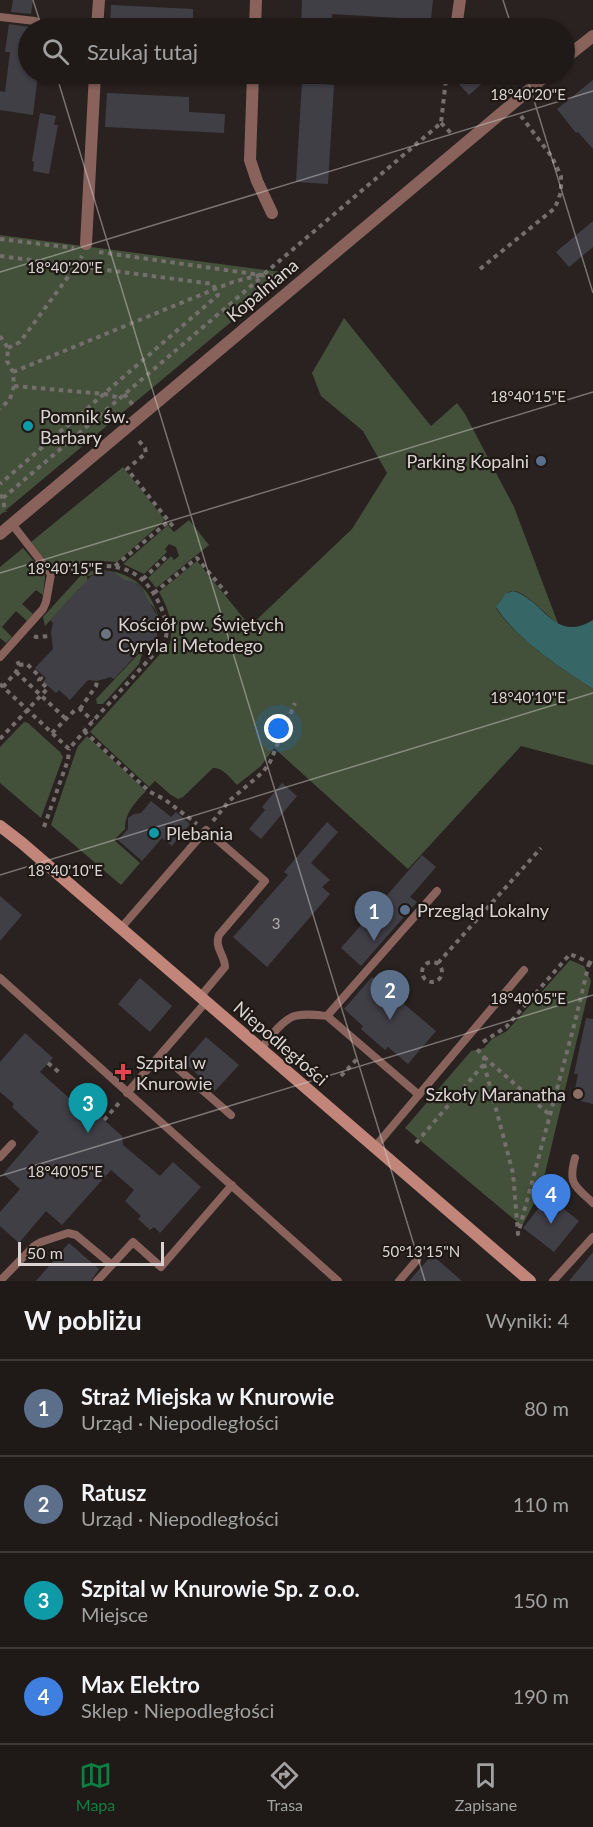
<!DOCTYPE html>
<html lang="pl">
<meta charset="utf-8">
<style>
body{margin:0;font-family:Lato,sans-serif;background:#2c2725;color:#f1f3f6}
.scale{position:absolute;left:18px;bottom:15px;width:146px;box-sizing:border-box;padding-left:6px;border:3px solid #d9d4d3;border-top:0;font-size:16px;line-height:21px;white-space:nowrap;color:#d9d4d3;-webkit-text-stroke:4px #1f1916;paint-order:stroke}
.you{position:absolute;left:279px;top:729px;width:21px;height:21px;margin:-15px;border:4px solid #fff;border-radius:50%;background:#1a73e8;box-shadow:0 0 0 9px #1a73e833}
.badge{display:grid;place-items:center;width:39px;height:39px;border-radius:50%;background:#0b8043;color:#fff;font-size:20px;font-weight:700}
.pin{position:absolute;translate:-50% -50px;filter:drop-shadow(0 2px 3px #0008)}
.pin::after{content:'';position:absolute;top:32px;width:21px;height:18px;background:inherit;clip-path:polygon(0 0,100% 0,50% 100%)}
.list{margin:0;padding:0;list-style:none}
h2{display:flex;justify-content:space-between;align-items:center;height:78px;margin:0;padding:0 24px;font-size:26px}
h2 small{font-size:20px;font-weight:400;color:#a1a1a2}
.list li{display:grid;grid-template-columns:39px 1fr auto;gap:18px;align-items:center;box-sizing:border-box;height:96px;padding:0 24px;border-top:2px solid #3c3837}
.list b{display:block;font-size:22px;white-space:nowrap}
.list p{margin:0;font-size:20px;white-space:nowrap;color:#a1a1a2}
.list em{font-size:20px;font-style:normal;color:#a1a1a2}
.icon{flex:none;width:33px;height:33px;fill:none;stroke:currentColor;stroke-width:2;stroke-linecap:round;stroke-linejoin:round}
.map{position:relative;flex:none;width:593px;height:1281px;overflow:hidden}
.search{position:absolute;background:#1f1a18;box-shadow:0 2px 4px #0004;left:18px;right:18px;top:18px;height:66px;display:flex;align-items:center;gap:15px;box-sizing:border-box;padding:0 21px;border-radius:33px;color:#a1a1a2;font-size:22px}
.sheet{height:462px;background:#1f1a18}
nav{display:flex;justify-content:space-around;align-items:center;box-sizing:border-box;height:84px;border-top:2px solid #3c3837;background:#1f1a18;font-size:16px;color:#a1a1a2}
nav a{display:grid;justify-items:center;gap:3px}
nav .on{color:#0b8043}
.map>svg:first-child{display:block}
.green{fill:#43513a}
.water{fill:#366666}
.building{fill:#413f46}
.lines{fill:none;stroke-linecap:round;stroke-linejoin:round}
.path{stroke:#746e6d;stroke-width:4;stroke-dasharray:4.5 4.5;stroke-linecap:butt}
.lane{stroke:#88625b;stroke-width:8}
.street{stroke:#88625b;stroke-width:12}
.secondary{stroke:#c1857a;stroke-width:12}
.ticks{fill:none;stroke:#d9d4d3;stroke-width:1.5;stroke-opacity:0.45}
.culture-dot{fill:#0f9aa8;stroke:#1f1916;stroke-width:2}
.service-dot{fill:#5c6f8a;stroke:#1f1916;stroke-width:2}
.worship-dot{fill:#6b7280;stroke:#1f1916;stroke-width:2}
.health-dot{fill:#e0444e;stroke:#1f1916;stroke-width:2}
.education-dot{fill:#8d6e63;stroke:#1f1916;stroke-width:2}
.labels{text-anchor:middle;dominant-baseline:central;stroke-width:4.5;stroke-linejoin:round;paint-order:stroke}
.number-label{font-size:15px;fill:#b3afb0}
.street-label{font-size:18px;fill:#d9d4d3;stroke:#1f1916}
.poi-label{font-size:18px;fill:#d9d4d3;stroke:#1f1916;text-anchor:start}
.ticks-label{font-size:15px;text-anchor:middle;fill:#d9d4d3;stroke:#1f1916;stroke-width:4.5;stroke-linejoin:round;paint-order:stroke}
</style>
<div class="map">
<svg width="593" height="1281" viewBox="0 0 593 1281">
<rect width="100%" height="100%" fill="#292220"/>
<!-- green -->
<path class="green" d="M0,235L265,270L290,273L0,515Z
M344,318L431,426L457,403L465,414L514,507L559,626C550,618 524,590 513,591C504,592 500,601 496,608C517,640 561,668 593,689V765L521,746L408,869L274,748L261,766L237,785C231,779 223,767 213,768L183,797L178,799L171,795L155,781L149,787L90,732L170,643C174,624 168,608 159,592L197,561L250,626L352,529L387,473L363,431L321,396L312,373Z
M123,467L165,520L117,562L100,561L53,569L31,542Z
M189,520L209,545L156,588L148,578L171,556L174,560L179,556L176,547L169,544L165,549L167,552L144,574L123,564L168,525L174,532Z
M23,548L44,573L45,578L43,595L36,590L22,604L33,614L27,621L16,611L2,627L12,637L6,643L0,638V567Z
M98,570C138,571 155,594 162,632L154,631C157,623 159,616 154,608C154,607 148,602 147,601C144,595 145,590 139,585C133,581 126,582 121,579C117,576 115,573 109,572C101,570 95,576 87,576L88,583L79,589L45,626L43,617L83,573Z
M144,648L139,664L103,704H97L96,699Z
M24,722L28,723L60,752L63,757L41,818L0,783V747Z
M87,736L146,791C136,801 124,814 125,829L114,840L140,863L121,885L51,825L76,751L78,746Z
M570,960L584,966L591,981L541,1190L522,1226L405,1128L471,1051L484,1048L492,1039L507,1031Z"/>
<!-- water -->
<path class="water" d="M513,591C545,600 553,644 593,620V689C561,668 517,640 496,607L505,594Z"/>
<!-- building -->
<path class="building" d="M13,0H33L31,14L11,12Z
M302,0H433L430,28H398L399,18L332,14L331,28H301Z
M111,5L193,9V28H110Z
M9,24L29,27L28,74H38L33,115L0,110V91L5,92L10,52H5Z
M465,74H493L469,95L456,81Z
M593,80V149L578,132L576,133L557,109Z
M302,82L334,85L328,184L296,182Z
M107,93L189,97V112L225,114L224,133L105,127Z
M40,113L56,116L54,125H58L49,174L33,171L34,162L32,161Z
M593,221V247L569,267L556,252Z
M103,572H113L124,580L132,581L141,587L157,616V640H150L114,679L111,677L97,681L88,680L70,700L59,690L56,693L49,687L43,682L46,678L35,668L53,649L51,632L53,623L50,620L91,576Z
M282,783L297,796L261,839L249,829L265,810L262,807Z
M151,801L171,817L176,812L190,824L172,846L162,838L142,861L118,840L128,829V818L134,814L141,813Z
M327,822L338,832L311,863L330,880L322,887L330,894L267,967L233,937L288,875L284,872Z
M422,855L436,867L410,897L417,902L361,966L341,948Z
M0,896L22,915L0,941Z
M372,977L436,1031L408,1064L388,1047L385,1050L361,1029L363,1026L344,1009Z
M140,978L172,1006L150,1032L118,1004Z
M586,1018L593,1019V1104L573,1099L578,1074H574Z
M25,1033L53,1058L40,1072L78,1106L87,1105L104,1120L122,1136L123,1145L160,1176L173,1162L201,1187L160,1233L154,1227L150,1230L138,1219L141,1216L125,1201L134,1190L111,1170L62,1225L46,1211L19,1243L0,1226V1212L20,1189L3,1174L39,1132L12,1107L14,1104L0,1092V1062Z
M206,1037L239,1065L215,1091L184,1062Z
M548,1196L579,1221L554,1252L523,1228Z
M69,1243L99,1269L91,1281H36Z
M593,1252V1281H569Z
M432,1255L462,1281H409Z"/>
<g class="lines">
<!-- path -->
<path class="path" d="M441,123L453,135
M0,239L74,248
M99,252L282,278
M0,256L213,284L218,295L0,484
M480,269L555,208L561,192V176L552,157L521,116
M0,336L8,348L7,361L13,372L14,386L10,399L0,409
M8,348L20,342L76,266L82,256
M13,372L215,289L233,282L264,274L441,123L446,79L448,74
M14,386L105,394L120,398
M124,394L133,405
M139,441L145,448L146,453L127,469L175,529
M0,495L3,498L5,512
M3,498L264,275
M115,566L169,521
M143,579L169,554
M154,593L197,558L227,594
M34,636L36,637L51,636
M19,665L27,664L41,678L39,680L48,689
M16,672L65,718
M0,684L69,749L93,721L164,643C170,629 165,616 159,603C137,559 105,563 63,571
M3,687L16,672L19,665L16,658
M80,709L96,686L97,681
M84,731L150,792L164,799L197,824
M52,733L75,710L80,709L93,721
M0,739L49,687
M213,821L229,801L263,772L270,762L295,703
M44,827L68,760L69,749
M422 972a10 10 0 1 1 20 0a10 10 0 1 1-20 0Z
M438,963L541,848
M483,1042L506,1027L570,954L593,964
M484,1057L550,1115
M48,1063L60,1073
M484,1064L513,1173L518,1234L575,1022L589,963
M341,1076L357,1059
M104,1120L119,1103
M416,1143L484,1064V1057L476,1048L477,1047"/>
<!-- lane -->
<path class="lane" d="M0,17L35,21
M0,657L43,609L46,602L51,574L12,524
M121,928L206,830L265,881L219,935C214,948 225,955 225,967L200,997
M0,978L338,1281
M327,1016L437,891
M261,1049C269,1038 280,1023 292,1017C302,1013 316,1015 327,1016L419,1095
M161,1054L231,1115
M127,1093L206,1002
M374,1148L524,970
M0,1157L12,1144
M575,1158C568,1184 574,1185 593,1203
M0,1281L34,1246L41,1242L68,1233L76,1235L112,1265
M97,1281L133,1242L161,1267L232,1185
M399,1281L417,1260
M553,1281L593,1237"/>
<!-- street -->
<path class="street" d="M97,28L99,0
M255,28L256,0
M456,28L460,0
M564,59L593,36
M253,74L250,160L257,181L272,213
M86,244L95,74
M0,534L548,74"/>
<!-- secondary -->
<path class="secondary" d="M0,826L22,843L530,1281"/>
</g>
<!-- ticks -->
<path class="ticks" d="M33,0L42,28M503,0L512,28M56,74L425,1281M526,74L593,293M0,272L593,91M0,573L593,392M0,875L593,693M0,1176L593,995"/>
<!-- markers -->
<g class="culture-dot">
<circle cx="28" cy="426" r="6"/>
<circle cx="154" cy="833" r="6"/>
</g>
<g class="service-dot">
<circle cx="541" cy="461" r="6"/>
<circle cx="405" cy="910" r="6"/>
</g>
<circle class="worship-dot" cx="106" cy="634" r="6"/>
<path class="health-dot" d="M120 1063h6v6h6v6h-6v6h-6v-6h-6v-6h6z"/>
<circle class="education-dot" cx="578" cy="1094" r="6"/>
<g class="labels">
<!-- number labels -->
<g class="number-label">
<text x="276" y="923">3</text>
</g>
<!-- street labels -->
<g class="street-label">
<text transform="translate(262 290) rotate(-40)">Kopalniana</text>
<text transform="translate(281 1043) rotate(41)">Niepodległości</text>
</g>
<!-- poi labels -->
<g class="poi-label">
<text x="40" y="416">Pomnik św.<tspan x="40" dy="21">Barbary</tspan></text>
<text x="529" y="461" text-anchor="end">Parking Kopalni</text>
<text x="118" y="624">Kościół pw. Świętych<tspan x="118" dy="21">Cyryla i Metodego</tspan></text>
<text x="166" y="833">Plebania</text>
<text x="417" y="910">Przegląd Lokalny</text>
<text x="136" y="1062">Szpital w<tspan x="136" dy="21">Knurowie</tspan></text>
<text x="566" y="1094" text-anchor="end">Szkoły Maranatha</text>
</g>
</g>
<g class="ticks-label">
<text x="528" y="100">18°40'20"E</text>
<text x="65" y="273">18°40'20"E</text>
<text x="528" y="402">18°40'15"E</text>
<text x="65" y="574">18°40'15"E</text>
<text x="528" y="703">18°40'10"E</text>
<text x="65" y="876">18°40'10"E</text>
<text x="528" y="1004">18°40'05"E</text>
<text x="65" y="1177">18°40'05"E</text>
<text x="421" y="1257">50°13'15"N</text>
</g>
</svg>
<div class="scale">50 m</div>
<div class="you"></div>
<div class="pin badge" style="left:374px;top:941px;background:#5c6f8a">1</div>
<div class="pin badge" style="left:390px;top:1020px;background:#5c6f8a">2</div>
<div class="pin badge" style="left:88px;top:1133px;background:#0f9aa8">3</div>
<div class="pin badge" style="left:551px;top:1224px;background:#3f7fe0">4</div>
<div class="search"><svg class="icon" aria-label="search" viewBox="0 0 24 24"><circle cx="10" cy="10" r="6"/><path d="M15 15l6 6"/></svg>Szukaj tutaj</div>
</div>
<section class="sheet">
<h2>W pobliżu<small>Wyniki: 4</small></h2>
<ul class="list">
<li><span class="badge" style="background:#5c6f8a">1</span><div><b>Straż Miejska w Knurowie</b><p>Urząd · Niepodległości</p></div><em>80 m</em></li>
<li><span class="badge" style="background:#5c6f8a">2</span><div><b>Ratusz</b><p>Urząd · Niepodległości</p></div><em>110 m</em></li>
<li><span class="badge" style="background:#0f9aa8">3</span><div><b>Szpital w Knurowie Sp. z o.o.</b><p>Miejsce</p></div><em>150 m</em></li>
<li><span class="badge" style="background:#3f7fe0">4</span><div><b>Max Elektro</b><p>Sklep · Niepodległości</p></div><em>190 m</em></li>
</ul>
</section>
<nav>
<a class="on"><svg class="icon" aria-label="map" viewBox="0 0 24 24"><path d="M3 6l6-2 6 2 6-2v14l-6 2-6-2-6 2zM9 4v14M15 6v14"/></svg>Mapa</a>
<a><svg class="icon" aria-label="directions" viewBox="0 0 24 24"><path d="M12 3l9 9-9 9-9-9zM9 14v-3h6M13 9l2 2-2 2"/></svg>Trasa</a>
<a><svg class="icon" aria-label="saved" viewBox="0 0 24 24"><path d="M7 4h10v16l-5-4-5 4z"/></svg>Zapisane</a>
</nav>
